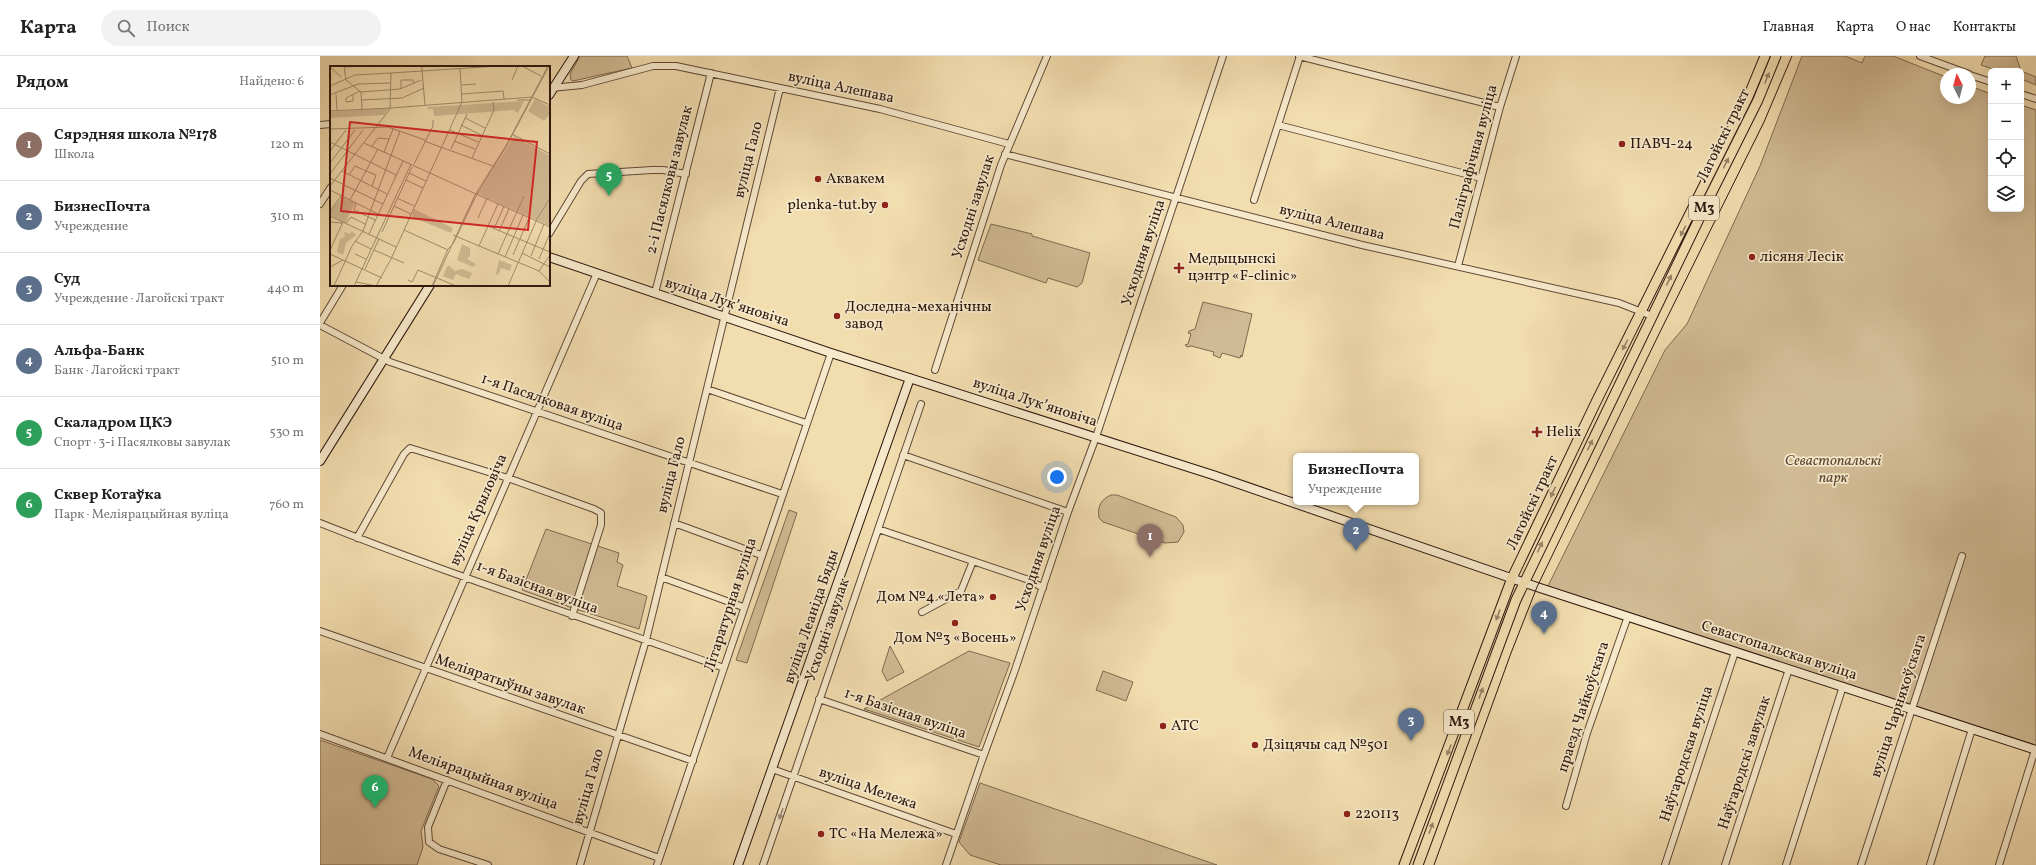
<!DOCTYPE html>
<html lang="ru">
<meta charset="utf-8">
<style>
body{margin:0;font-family:Vollkorn,serif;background:#f2f2f2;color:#222}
.controls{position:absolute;right:12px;top:12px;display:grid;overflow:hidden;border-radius:6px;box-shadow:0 4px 16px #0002}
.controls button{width:36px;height:36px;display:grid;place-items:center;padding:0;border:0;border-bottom:1px solid #e0e0e0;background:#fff;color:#222;font:20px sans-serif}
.compass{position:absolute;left:1620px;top:12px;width:36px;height:36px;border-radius:50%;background:#fff;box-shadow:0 4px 16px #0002;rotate:354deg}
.you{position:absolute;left:737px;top:421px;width:14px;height:14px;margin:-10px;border:3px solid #fff;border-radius:50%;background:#1a73e8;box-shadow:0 0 0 6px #1a73e833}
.badge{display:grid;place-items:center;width:26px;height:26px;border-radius:50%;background:#db2777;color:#fff;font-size:13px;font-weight:700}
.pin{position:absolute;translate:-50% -33px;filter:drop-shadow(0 1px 2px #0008)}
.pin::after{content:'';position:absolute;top:21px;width:14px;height:12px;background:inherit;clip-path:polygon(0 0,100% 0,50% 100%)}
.popup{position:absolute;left:973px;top:397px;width:126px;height:52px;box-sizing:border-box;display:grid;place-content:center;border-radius:6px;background:#fff;filter:drop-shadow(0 1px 3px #0005);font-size:13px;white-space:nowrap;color:#767676}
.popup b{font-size:15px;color:#222}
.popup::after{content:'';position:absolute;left:50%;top:100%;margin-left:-8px;border:8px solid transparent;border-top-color:#fff}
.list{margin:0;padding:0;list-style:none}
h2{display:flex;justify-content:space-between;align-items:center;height:52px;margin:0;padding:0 16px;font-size:17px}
h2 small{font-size:13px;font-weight:400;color:#767676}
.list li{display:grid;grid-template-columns:26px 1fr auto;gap:12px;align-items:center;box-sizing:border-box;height:72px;padding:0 16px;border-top:1px solid #e0e0e0}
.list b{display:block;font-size:15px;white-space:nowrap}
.list p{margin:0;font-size:13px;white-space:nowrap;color:#767676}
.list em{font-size:13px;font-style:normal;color:#767676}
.icon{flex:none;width:22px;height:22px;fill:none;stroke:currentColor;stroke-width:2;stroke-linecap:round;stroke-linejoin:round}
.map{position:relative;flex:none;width:1716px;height:809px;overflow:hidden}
header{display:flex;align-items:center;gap:24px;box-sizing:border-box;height:56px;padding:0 20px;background:#fff;border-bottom:1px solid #e0e0e0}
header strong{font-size:19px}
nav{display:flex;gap:22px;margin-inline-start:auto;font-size:14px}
.search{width:280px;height:36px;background:#f2f2f2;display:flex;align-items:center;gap:10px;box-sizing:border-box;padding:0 14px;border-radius:22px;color:#767676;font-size:15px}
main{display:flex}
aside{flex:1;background:#fff}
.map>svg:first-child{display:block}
.green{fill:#d1bb94;stroke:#7f6951}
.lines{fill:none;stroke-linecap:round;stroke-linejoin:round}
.street-casing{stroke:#5e4836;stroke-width:8}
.secondary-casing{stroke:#2d170e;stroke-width:10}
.primary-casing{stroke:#2d170e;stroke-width:11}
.street{stroke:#f7e9cb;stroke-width:6}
.secondary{stroke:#f7e9cb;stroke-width:8}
.primary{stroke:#f2ddaf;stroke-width:9}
.tram{stroke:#2d170e;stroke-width:1}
.oneway{fill:#998467}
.oneway2{fill:#9c8a76}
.poi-dot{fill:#8f2418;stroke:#f7e9cb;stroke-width:1.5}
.labels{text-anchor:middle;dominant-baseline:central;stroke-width:3.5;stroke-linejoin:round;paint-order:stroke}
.shield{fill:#f7e9cb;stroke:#6a5647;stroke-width:1}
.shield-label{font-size:14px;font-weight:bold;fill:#2d170e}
.street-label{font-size:15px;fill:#2d170e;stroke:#f7e9cb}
.poi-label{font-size:15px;fill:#2d170e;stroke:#f7e9cb;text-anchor:start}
.park-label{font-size:15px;font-style:italic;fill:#5e4836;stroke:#f7e9cb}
.inset-road{fill:none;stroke:#a38e6f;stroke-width:1}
.view{fill:#d62828;fill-opacity:0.15;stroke:#d62828;stroke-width:2}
.inset-edge{fill:none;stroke:#2d170e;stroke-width:2}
</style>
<header>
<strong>Карта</strong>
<div class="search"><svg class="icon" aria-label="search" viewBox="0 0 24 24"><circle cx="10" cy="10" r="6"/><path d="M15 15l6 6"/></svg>Поиск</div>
<nav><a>Главная</a><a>Карта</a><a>О нас</a><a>Контакты</a></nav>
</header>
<main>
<aside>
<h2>Рядом<small>Найдено: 6</small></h2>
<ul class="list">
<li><span class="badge" style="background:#8d6e63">1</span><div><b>Сярэдняя школа №178</b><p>Школа</p></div><em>120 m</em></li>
<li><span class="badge" style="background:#5c6f8a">2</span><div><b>БизнесПочта</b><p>Учреждение</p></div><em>310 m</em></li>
<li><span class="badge" style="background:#5c6f8a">3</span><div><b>Суд</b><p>Учреждение · Лагойскі тракт</p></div><em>440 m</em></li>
<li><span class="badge" style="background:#5c6f8a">4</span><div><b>Альфа-Банк</b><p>Банк · Лагойскі тракт</p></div><em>510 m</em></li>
<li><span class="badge" style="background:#2e9e5b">5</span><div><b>Скаладром ЦКЭ</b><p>Спорт · 3-і Пасялковы завулак</p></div><em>530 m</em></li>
<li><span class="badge" style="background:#2e9e5b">6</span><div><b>Сквер Котаўка</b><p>Парк · Меліярацыйная вуліца</p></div><em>760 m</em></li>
</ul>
</aside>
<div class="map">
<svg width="1716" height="809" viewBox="0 0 1716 809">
<rect width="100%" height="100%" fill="#f2ddaf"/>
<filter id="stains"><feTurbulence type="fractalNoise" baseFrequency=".005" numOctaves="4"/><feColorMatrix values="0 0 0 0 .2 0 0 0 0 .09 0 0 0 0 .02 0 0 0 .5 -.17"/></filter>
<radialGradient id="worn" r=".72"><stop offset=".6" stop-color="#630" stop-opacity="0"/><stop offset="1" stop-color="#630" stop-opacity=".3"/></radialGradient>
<!-- green -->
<path class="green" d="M260,0H307L312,12L253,25L251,24L250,18Z
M1482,0H1525L1542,7L1545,0H1573L1626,21V42H1650V30L1671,38V153H1701V49L1716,54V691L1227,532L1345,294L1367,268L1440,110Z
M1665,0H1696L1701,15H1678L1661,9Z
M1701,15L1716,21V29L1701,23Z
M671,168L712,178V180L770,197L762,227L757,231L728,222L726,227L658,204Z
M883,246L932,258L922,301L921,299L920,302L902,297L900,302L893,299L894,296L871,290L867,291L865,289L868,288L871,278L868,277L869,275L875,273Z
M791,439H797L856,461L863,469L864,476L858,486L845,487L783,466L779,462C777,451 781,443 791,439Z
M469,454L477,457L427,607L416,604Z
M226,473L299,497L297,506L303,509L297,530L327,540L319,573L252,552L202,534Z
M570,590L584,616L567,625L562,615Z
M649,595L690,607L659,691L544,653Z
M783,615L813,626L806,645L776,634Z
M0,684L112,723L119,730L101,775L103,791L97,809H0Z
M660,727L897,809H681L650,799L639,786Z"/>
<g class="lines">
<defs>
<path id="street" d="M979,0L1180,51
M1600,0L1649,18
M1650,19L1671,26
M231,32L262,29L333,10H356L560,53L689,88
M1701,38L1716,43
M0,69L11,68
M958,69L1161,122
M685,98L1042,189L1299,247L1332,260
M934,144L980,0
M0,148L11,131
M229,178L261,125L268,118L332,114H343L366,118
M1138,210L1180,51L1196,0
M335,237L391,17
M0,267L23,229
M0,269L70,306L462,438
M615,314L681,109L727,0
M387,333L486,367
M583,399L748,456
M0,467C133,520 269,563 404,612
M354,467L441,499
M558,473L709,524L723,532
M37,482L84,398L90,392L188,422L274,453L281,457V469L252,560
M341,521L423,551
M602,556L641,535L653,505
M0,575L373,705
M499,643L664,699
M0,678L339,802
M67,702L277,217
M452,713L636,778
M127,724L108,771L109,786L119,793L168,809
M1246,750L1267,677L1308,560
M260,809L326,584L460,32
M337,809L511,297
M443,809L601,348
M626,809L661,707L695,614L748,456L776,381L903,0
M1345,809L1415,596
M1405,809L1469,613
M1466,809L1523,630
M1541,809L1642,500
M1610,809L1652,673
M1679,809L1715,694"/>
<path id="secondary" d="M229,39L254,0
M229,201L511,297L893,419L1217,531L1716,694
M0,405L110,229
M418,809L590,322"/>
<path id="primary" d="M1084,809L1192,522L1277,344L1428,41L1445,0
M1098,809L1196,544L1392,136L1438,44L1456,0"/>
</defs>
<!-- street casing -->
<use href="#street" class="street-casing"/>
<!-- secondary casing -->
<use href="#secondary" class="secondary-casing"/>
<!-- primary casing -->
<use href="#primary" class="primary-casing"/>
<!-- street -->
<use href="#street" class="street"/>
<!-- secondary -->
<use href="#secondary" class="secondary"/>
<!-- primary -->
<use href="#primary" class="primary"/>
<!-- tram -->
<path class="tram" d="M1114,809L1191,597L1217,531L1338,280L1444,66L1472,0"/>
</g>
<!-- one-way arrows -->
<defs><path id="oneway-solid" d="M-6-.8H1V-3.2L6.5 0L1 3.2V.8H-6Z"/></defs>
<g class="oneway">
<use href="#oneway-solid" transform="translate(1447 22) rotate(-68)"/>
<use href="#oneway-solid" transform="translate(1406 107) rotate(-63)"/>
<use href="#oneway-solid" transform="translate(1363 175) rotate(117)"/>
<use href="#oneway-solid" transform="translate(1349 224) rotate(-64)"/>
<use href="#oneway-solid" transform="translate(1305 289) rotate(117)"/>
<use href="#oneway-solid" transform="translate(1270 389) rotate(-64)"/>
<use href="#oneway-solid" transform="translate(1233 436) rotate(115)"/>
<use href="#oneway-solid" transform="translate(1220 491) rotate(-65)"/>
<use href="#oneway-solid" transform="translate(1178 559) rotate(110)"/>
<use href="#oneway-solid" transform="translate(1161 637) rotate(-70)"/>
<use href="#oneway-solid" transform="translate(1129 694) rotate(111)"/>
<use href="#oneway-solid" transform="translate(1111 772) rotate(-70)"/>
</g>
<use class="oneway2" href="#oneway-solid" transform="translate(461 758) rotate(109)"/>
<!-- markers -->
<g class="poi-dot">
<circle cx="1302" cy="88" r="4"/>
<circle cx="498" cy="123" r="4"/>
<circle cx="565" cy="149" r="4"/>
<circle cx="1432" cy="201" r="4"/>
<path d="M857 206h4v4h4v4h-4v4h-4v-4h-4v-4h4z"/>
<circle cx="517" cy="260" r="4"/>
<path d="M1215 370h4v4h4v4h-4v4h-4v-4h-4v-4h4z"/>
<circle cx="673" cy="541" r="4"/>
<circle cx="635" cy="567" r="4"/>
<circle cx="843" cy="670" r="4"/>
<circle cx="935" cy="689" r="4"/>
<circle cx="1027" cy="758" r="4"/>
<circle cx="501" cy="778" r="4"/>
</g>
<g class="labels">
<!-- shield labels -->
<g class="shield">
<rect x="1369" y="140" width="30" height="24" rx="3"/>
<rect x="1124" y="654" width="30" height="24" rx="3"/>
</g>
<g class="shield-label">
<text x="1384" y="152">М3</text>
<text x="1139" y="666">М3</text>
</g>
<!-- street labels -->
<g class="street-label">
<text transform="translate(521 32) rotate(12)">вуліца Алешава</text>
<text transform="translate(1404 80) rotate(-64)">Лагойскі тракт</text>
<text transform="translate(1154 101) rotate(-75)">Паліграфічная вуліца</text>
<text transform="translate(429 104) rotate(-76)">вуліца Гало</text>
<text transform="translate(350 124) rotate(-76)">2-і Пасялковы завулак</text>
<text transform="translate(654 151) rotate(-72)">Усходні завулак</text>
<text transform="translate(1012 167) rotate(14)">вуліца Алешава</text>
<text transform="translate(824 197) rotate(-72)">Усходняя вуліца</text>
<text transform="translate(407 247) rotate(18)">вуліца Лукʼяновіча</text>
<text transform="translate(232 347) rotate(19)">1-я Пасялковая вуліца</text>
<text transform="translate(715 347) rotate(18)">вуліца Лукʼяновіча</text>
<text transform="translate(352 419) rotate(-76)">вуліца Гало</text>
<text transform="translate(1213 447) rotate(-65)">Лагойскі тракт</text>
<text transform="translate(159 454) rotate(-66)">вуліца Крыловіча</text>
<text transform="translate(719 503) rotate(-71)">Усходняя вуліца</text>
<text transform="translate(217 532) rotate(20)">1-я Базісная вуліца</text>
<text transform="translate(411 549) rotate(-72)">Літаратурная вуліца</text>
<text transform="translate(492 561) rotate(-71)">вуліца Леаніда Бяды</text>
<text transform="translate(508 574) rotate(-71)">Усходні завулак</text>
<text transform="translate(1459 595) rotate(18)">Севастопальская вуліца</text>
<text transform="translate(190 629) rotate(19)">Меліяратыўны завулак</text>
<text transform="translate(1579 650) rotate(-72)">вуліца Чарняхоўскага</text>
<text transform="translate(1264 651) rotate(-72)">праезд Чайкоўскага</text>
<text transform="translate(585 658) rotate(19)">1-я Базісная вуліца</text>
<text transform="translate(1367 698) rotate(-72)">Наўгародская вуліца</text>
<text transform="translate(1425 707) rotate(-72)">Наўгародскі завулак</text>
<text transform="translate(163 723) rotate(20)">Меліярацыйная вуліца</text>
<text transform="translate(269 731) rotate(-74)">вуліца Гало</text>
<text transform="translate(548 733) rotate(19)">вуліца Мележа</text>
</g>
<!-- poi labels -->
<g class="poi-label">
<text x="1310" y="88">ПАВЧ-24</text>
<text x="506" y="123">Аквакем</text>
<text x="557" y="149" text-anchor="end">plenka-tut.by</text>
<text x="1440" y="201">лісяня Лесік</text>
<text x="868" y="203">Медыцынскі<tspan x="868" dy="17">цэнтр «F-clinic»</tspan></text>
<text x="525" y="251">Доследна-механічны<tspan x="525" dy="17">завод</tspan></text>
<text x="1226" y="376">Helix</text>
<text x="665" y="541" text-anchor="end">Дом №4 «Лета»</text>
<text x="635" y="582" text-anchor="middle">Дом №3 «Восень»</text>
<text x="851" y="670">АТС</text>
<text x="943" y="689">Дзіцячы сад №501</text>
<text x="1035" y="758">220113</text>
<text x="509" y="778">ТС «На Мележа»</text>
</g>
<!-- park labels -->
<g class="park-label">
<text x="1513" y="405">Севастопальскі<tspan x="1513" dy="17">парк</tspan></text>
</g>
</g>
<!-- overview -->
<g transform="translate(10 10)">
<rect width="220" height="220" fill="#f2ddaf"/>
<path d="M205,33L220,41V48L214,55L198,45ZM194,35L188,47L183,44L104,50L103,43H97L98,41ZM59,42L54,49L0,52V46ZM184,70L220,90V160L148,128ZM12,131L25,137L15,157L0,149V145ZM84,143L123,162L121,167L82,151ZM22,165L26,169L16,177L13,189L7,186L10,173L15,171L14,166L20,168ZM132,178L140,182V190L137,193L146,198L143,201L127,194ZM169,194L182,199L180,205L171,202L168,209L166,208ZM118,199L125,205L132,203L142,207L139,213L126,208L123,214L113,210Z" fill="#d1bb94"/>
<path class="inset-road" d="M14,0L16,14L31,26L32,43M192,0L211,10M0,1L11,11M15,1L35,0M182,14L188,0M132,19L146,18M0,20L25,9L61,7M71,23V14H83L84,17M31,26L70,23L91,14M6,28L7,45M132,28L173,25L174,33M0,29L28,18L60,17M23,29V35L16,36V32L30,25M202,31L220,39M32,34L72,32L94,22M187,34H200M95,39L92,5L168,0M61,42L202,31M0,45L61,42M135,52L155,62M131,59L151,69M0,63L58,61L95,74M120,64L148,76M182,68L220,88M94,75L163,100M124,75L145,83M0,76L66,109M34,77L146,128M42,80L48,72L59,73M121,83L137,48M0,85L16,64M54,86L63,63M142,92L164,44L163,36M0,97L25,64M84,98L103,60V54M12,105L57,128M79,107L96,115M0,108L33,64M19,109L25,100L36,105L46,109L42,120M0,112L53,138M76,114L93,122M0,120L60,43L61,7L92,5V0M0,124L48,148M146,128L220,161M67,132L84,140M20,134L48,83M26,137L24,144L45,154M64,140L81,148M0,145L11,130M0,150L66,181M148,152L157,132M0,156L12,157M16,157L21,151L35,158M158,160L220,186M164,163L174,140M74,164L118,184M169,165L179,143M52,166L82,101M39,168L73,95M123,169L209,205L220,216M25,175L41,183M149,180L168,138M0,184L13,156M44,184L74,197M192,187L220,201M0,188L52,212M25,188L36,193M168,188L194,130M183,189L199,152M201,190L214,158M175,191L193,149M209,193L220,167M0,201L13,194M35,203L49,173M209,205L220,189M78,214L82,216L88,204L126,220M26,216L46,220M4,220L22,180L33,165L70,65M24,220L81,98M46,220L61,193L132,36L130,2M102,220L118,183L123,178L146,130L177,79L219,0M103,220L145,129L177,78L218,0M178,220L207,153L220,132"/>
<path class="view" d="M20,56L207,76L198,164L11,145Z"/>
<rect width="220" height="220" class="inset-edge"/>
</g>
<rect width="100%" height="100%" filter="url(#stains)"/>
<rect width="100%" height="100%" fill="url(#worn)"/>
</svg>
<div class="controls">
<button>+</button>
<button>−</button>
<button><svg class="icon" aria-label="locate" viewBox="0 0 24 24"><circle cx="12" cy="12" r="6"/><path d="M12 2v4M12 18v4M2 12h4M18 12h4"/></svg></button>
<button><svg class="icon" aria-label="layers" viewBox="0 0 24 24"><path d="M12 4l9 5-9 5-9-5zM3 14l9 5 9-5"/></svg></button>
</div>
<svg class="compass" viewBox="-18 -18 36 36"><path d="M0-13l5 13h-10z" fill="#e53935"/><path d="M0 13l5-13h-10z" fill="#767676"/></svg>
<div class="you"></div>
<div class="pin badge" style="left:830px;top:501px;background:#8d6e63">1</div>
<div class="pin badge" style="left:1036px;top:495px;background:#5c6f8a">2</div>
<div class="popup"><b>БизнесПочта</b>Учреждение</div>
<div class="pin badge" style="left:1091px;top:685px;background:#5c6f8a">3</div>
<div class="pin badge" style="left:1224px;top:578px;background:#5c6f8a">4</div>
<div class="pin badge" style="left:289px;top:140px;background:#2e9e5b">5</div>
<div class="pin badge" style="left:55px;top:752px;background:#2e9e5b">6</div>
</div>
</main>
